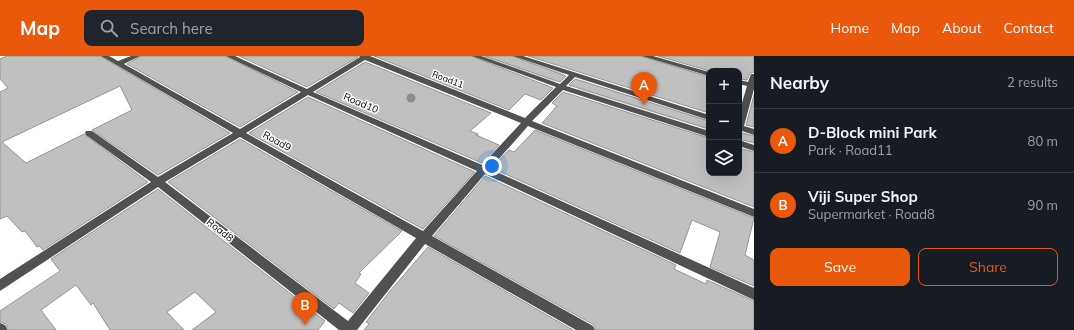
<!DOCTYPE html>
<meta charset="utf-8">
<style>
body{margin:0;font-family:Mulish,sans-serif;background:#20242c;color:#f1f3f6}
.controls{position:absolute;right:12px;top:12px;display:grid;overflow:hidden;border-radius:8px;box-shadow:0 4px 16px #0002}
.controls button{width:36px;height:36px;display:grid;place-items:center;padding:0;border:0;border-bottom:1px solid #363941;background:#171b24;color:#f1f3f6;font:20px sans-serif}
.you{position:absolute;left:492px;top:110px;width:14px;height:14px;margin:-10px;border:3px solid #fff;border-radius:50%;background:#1a73e8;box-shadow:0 0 0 6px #1a73e833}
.badge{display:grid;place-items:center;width:26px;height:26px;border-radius:50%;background:#ea580c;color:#fff;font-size:13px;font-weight:700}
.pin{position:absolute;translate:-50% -33px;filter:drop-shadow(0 1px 2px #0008)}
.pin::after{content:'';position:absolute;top:21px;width:14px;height:12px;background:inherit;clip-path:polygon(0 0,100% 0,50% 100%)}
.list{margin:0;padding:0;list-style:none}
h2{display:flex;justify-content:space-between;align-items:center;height:52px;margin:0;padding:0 16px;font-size:17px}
h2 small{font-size:13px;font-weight:400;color:#9ea1a6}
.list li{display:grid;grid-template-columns:26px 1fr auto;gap:12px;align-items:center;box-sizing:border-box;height:64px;padding:0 16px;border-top:1px solid #363941}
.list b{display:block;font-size:15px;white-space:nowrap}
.list p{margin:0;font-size:13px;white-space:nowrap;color:#9ea1a6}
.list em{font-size:13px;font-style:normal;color:#9ea1a6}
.actions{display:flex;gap:8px;padding:12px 16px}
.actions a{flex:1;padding:9px 0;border:1px solid #ea580c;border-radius:8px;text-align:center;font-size:14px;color:#ea580c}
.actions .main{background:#ea580c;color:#fff}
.icon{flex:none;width:22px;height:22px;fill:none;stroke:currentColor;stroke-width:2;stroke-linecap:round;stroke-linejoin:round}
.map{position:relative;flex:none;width:754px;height:274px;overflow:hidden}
header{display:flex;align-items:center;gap:24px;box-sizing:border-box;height:56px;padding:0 20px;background:#ea580c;color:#fff}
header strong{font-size:19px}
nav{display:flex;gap:22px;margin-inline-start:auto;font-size:14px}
.search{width:280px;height:36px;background:#20242c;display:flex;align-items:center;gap:10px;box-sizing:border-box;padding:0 14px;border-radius:8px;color:#9ea1a6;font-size:15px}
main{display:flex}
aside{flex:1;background:#171b24}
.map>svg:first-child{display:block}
.green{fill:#d8d8d8}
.building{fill:#c0c0c0;stroke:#959595}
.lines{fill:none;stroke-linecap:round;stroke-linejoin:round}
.minor{fill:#515151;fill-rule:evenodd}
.tree{fill:#8d8d8d}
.labels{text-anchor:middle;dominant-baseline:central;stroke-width:3;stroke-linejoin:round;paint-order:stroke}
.far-street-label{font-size:9px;fill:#000;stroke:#fff}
.street-label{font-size:10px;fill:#000;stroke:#fff}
</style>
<header>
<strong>Map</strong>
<div class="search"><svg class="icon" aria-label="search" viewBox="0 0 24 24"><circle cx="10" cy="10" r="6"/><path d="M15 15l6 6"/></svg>Search here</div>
<nav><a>Home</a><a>Map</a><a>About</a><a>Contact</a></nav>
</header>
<main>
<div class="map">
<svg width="754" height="274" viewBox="0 0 754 274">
<rect width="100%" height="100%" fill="#fff"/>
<!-- green -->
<path class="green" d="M478,0H512L564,17L555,26Z
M582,24L709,66V74L577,33Z"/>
<!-- building -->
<path class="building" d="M7,0H100L230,77L158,119L92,74L132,54L120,30L2,86L26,107L84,78L148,126L43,194L39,190L37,191L25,175L22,176L7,160L0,163V36L8,32L0,23V3Z
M141,0H225L298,36L240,71L127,8Z
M239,0H358V1L307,31Z
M374,0H471L553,32L541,44L525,38L509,54Z
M485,0H512L566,20L560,26Z
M528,0H641L709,21V57Z
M658,0H754V16L750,17L747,24L739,23V15H710Z
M365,6L491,57L470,75L478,78L476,79L499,89L482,107L316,36Z
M575,23L709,65V73L569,29Z
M563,36L709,82V117H739V92L754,96V151L542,67L557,50L552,47Z
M754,39V71L746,69Z
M308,41L475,116L423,173L249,77Z
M535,74L754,162L745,199L754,204V230L710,211L720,176L692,164L680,197L492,112L509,94L514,96Z
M739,76L754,80V87L739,83Z
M240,83L402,175L359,217L361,218L355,227L369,237L353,257L339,247L334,253L168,126Z
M485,120L676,209L674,213L706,228L707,224L754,245V274H596L594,269L434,180Z
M158,133L325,265L318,274H192L216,256L195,236L167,256L184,274H110L93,247L91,249L76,229L41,254L56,274H9L6,268L0,266V255L60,215L51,203Z
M428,191L573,274H364L369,268L366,266L390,235Z"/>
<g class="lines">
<!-- minor -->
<path class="minor" d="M101,0H109L118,5L131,0H140L124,8L240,73L301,36L226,0H235L307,33L360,1L359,0H370L525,62L556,31L472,0H481L560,28L569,19L513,0H523L709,59V64L575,21L566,30L709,75V81L563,34L532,65L754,153V161L528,70L490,113L754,232V244L485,118L432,180L593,270L595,274H576L425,188L357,274H339L158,131L0,235V223L151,126L86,79L85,77L86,75H92L158,121L233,77ZM365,4L521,67L482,109L313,36ZM308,39L477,115L423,175L246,77ZM240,81L416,182L348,265L165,126Z
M642,0H653L709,16V20Z
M751,18H754V33L744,70L754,73V79L739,74V57L747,30L739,28V24L748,26Z
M739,84L754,89V95L739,90Z
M0,267L5,269L8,274H0Z"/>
</g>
<!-- trees -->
<circle class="tree" cx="411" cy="42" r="4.5"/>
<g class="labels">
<!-- far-street labels -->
<g class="far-street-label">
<text transform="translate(448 23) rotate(21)">Road11</text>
</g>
<!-- street labels -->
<g class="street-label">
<text transform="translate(361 47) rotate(23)">Road10</text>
<text transform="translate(277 85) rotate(29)">Road9</text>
<text transform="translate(220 174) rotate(38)">Road8</text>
</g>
</g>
</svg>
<div class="controls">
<button>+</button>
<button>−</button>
<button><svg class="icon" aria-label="layers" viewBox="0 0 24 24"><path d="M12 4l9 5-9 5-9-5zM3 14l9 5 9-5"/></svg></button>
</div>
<div class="you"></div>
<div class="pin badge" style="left:644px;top:49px">A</div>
<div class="pin badge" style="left:305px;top:269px">B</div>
</div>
<aside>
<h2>Nearby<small>2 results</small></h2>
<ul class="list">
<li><span class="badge">A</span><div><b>D-Block mini Park</b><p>Park · Road11</p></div><em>80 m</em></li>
<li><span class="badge">B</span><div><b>Viji Super Shop</b><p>Supermarket · Road8</p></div><em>90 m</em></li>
</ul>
<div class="actions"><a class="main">Save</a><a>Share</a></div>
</aside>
</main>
